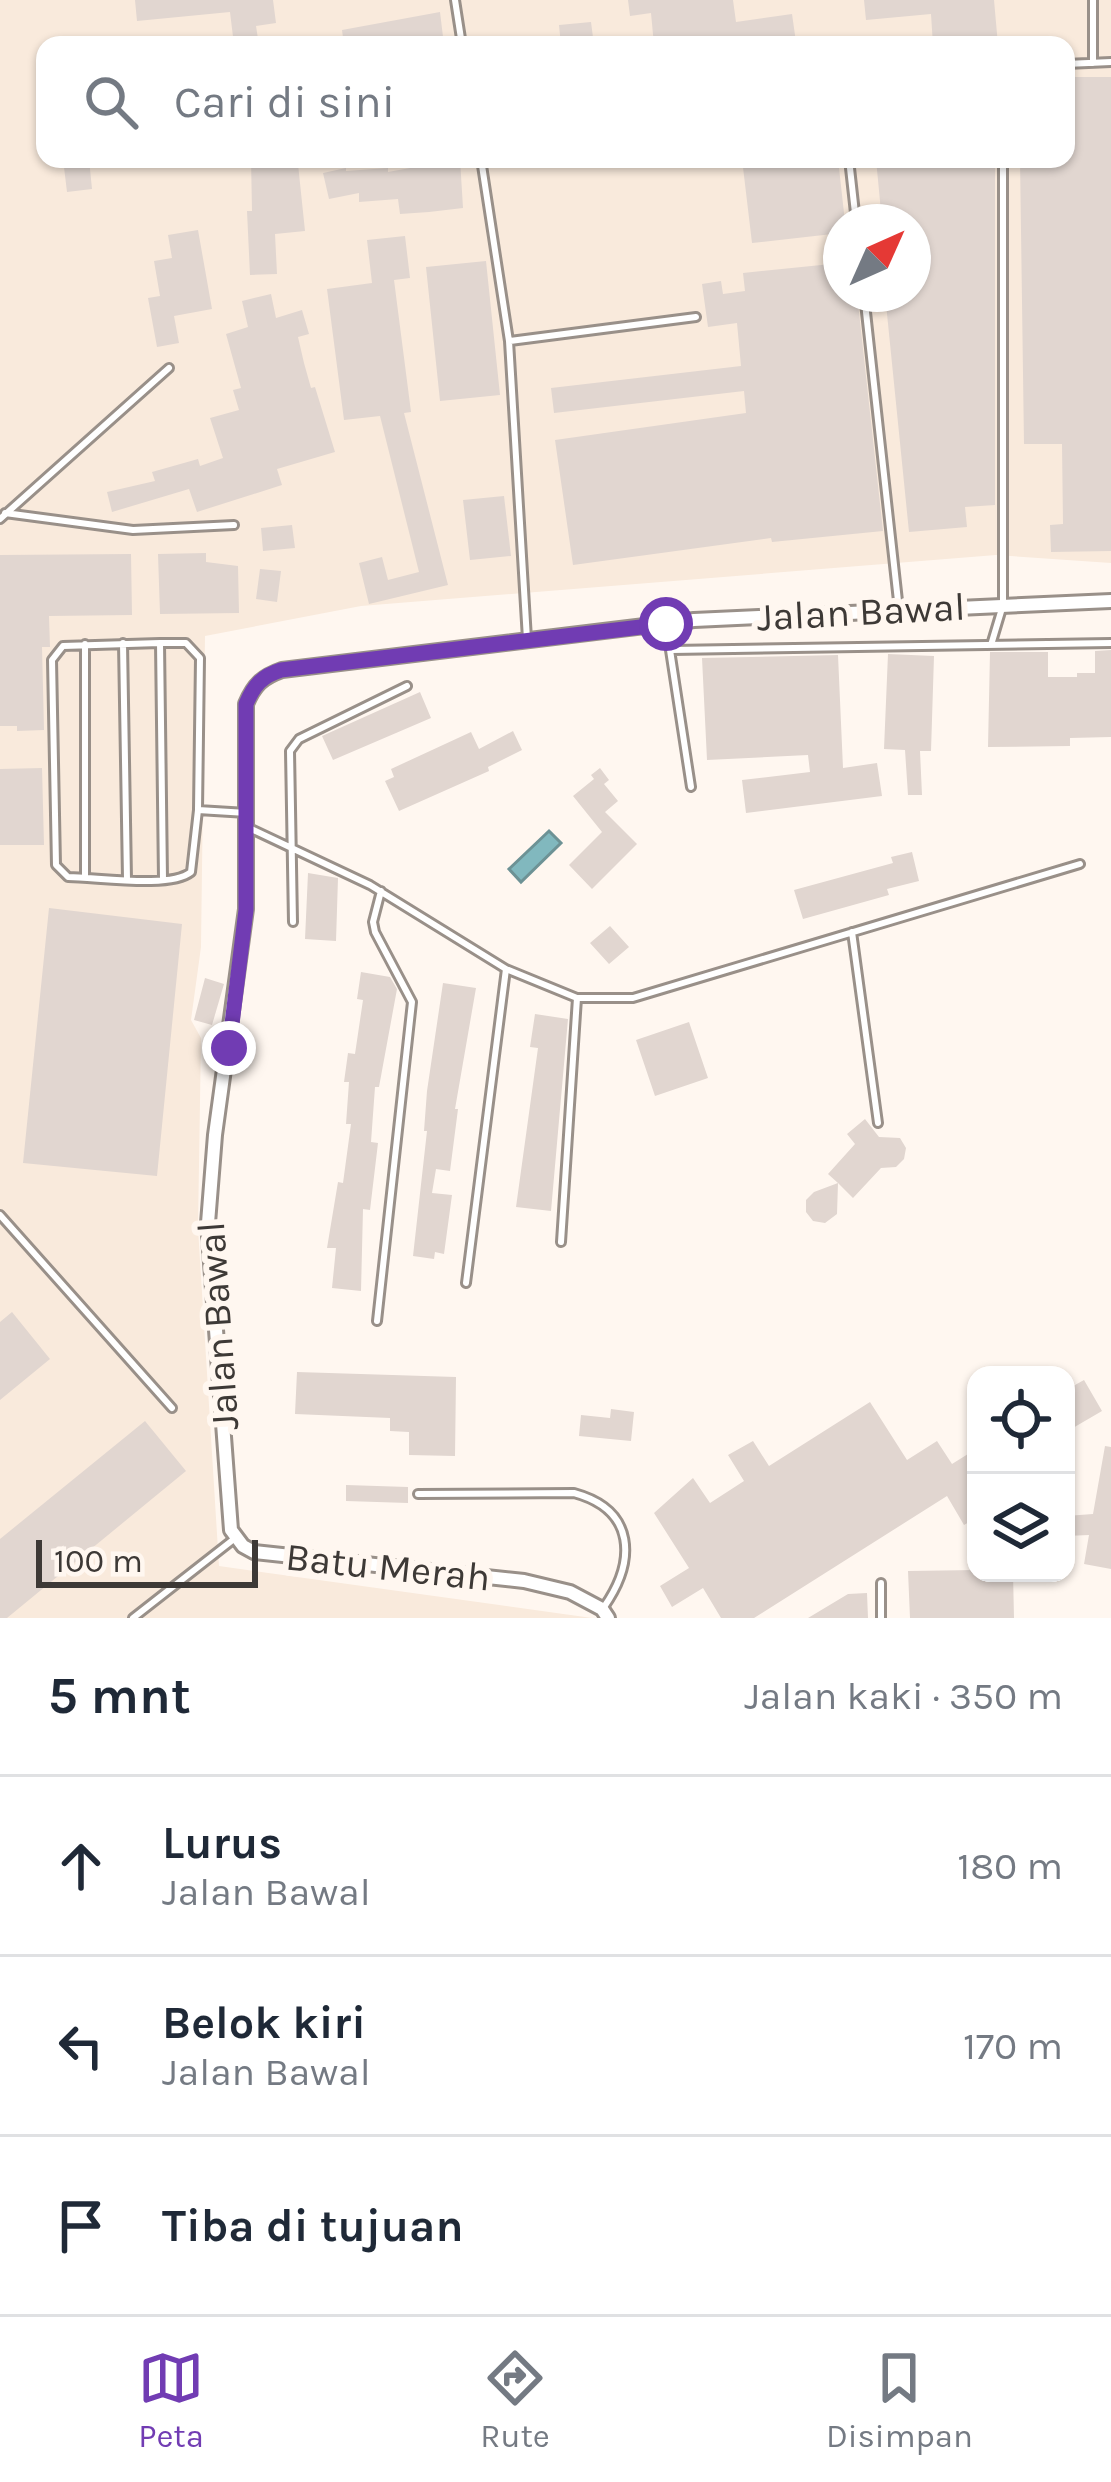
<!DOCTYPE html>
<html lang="id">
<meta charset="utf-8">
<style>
body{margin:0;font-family:Karla,sans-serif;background:#f6f6f7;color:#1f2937}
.controls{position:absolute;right:36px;bottom:36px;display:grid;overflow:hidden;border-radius:24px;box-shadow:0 3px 9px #0004}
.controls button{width:108px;height:108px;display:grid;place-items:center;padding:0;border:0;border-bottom:3px solid #e0e1e3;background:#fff;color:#1f2937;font:60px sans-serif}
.compass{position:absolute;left:823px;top:204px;width:108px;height:108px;border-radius:50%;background:#fff;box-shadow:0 3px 9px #0004;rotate:45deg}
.scale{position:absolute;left:36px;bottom:30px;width:222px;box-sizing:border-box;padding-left:12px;border:6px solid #3d3936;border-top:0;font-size:33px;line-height:42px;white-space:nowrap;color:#3d3936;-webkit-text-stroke:9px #fff7f0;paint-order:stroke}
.stop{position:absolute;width:36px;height:36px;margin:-27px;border:9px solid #713cb3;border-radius:50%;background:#fff}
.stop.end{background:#713cb3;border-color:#fff;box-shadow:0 3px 12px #0008}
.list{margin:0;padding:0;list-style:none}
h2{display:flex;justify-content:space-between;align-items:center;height:156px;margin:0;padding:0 48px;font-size:51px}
h2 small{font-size:39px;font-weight:400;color:#747a83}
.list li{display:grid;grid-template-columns:78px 1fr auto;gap:36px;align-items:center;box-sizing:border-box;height:180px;padding:0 48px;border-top:3px solid #e0e1e3}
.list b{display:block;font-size:45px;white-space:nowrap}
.list p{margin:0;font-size:39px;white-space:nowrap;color:#747a83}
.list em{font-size:39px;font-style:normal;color:#747a83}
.icon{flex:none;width:66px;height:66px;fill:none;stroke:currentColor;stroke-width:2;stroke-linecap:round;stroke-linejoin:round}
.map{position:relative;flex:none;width:1111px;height:1618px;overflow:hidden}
.search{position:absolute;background:#fff;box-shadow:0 3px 9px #0004;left:36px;right:36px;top:36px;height:132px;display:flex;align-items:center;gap:30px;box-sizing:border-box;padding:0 42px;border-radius:24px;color:#747a83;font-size:45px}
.sheet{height:696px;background:#fff}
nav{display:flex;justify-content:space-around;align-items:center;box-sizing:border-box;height:168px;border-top:3px solid #e0e1e3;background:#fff;font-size:33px;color:#747a83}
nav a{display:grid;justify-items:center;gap:6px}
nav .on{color:#713cb3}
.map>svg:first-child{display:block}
.built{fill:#f9eadc;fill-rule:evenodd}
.water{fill:#81b8be;stroke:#6d9295;stroke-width:3}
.building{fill:#e1d6d0}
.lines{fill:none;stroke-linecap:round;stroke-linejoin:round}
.service-casing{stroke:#999089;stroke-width:12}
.minor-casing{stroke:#999089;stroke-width:18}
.service{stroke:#fff;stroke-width:6}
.minor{stroke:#fff;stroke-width:12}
.route{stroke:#713cb3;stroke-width:15}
.labels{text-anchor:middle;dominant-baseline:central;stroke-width:12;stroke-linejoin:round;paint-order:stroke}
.street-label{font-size:39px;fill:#3d3936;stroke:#fff7f0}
</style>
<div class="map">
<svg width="1111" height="1618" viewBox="0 0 1111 1618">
<rect width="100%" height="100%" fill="#fff7f0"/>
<!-- built -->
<path class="built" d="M0,0H1111V563L996,555L361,606L205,636L201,947L191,1020L201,1038L198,1228L219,1566L592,1618H0ZM45,45H1066V159H45ZM841,222H913V294H841Z"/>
<!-- water -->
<path class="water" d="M549,831L561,843L521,882L509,869Z"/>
<!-- building -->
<path class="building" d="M135,0H273L276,23L256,26L259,45H234L230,12L137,21Z
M628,0H733L736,22L792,14L796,42L702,45L701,41L654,45L651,13L630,16Z
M864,0H994L998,45H933L931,14L866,20Z
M440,12L444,45H344L342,30Z
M591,22L594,45H561L559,25Z
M1066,77H1111V551L1051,552L1050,525L1063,524L1062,444H1024L1020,159H1066Z
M63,159H89L92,189L67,192Z
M251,159H273L274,166L298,164L305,231L275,234L277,274L250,275L247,211H252Z
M460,159L463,208L429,212L400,214L398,199L359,202V193L329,199L323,173L346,168V171L388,168V172Z
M742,159H838L845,222H841V233L752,243Z
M876,159H995V505L965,507L967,527L909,532L885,294H913V255L923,254L919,224L882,222Z
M198,230L212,309L174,316L179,343L157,347L148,298L160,296L154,261L172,258L168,235Z
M405,236L410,278L394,280L411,412L404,413L448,585L369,604L359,563L382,557L388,580L419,572L380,416L344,420L327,289L372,283L367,240Z
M486,261L500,395L440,401L426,267Z
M841,263V294H857L883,531L772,542L771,538L573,565L555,440L746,413L744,391L554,413L551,388L741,366L737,323L708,327L702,284L721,281L723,294L745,291L743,273Z
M271,294L276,318L302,310L309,334L298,337L304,363L311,388L315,387L335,452L277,469L282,485L197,512L189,489L112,512L107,492L155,481L152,472L198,459L200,466L223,458L210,418L239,410L233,390L241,388L226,334L248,327L242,301Z
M504,496L511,556L470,560L463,500Z
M292,525L295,548L263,551L261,528Z
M206,553V562L238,566L239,613L160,614L158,554Z
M131,554L132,615L49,616L50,647H42L44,730L17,731V726H0V555Z
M260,569L281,571L277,602L256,599Z
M1111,650V737L1070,738V746L988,747L990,652H1048V677H1077V673H1095V651Z
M888,654L934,656L931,751H920L922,795H908L905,750L884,749Z
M838,655L843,768L877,763L882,796L746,813L742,780L810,772L808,755L707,760L702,658Z
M420,692L431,718L333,760L322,736Z
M513,731L522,750L488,767L489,771L399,811L385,781L394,777L391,769L471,732L479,749Z
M42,768L44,845H0V769Z
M600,768L609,780L604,784L618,801L605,812L637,844L592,889L569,865L602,832L573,796L594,779L591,775Z
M912,852L919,881L887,889L889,895L803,919L794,890L893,863L891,857Z
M308,873L338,878L336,941L305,939Z
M49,908L182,924L157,1176L23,1163Z
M610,926L629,947L609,964L590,943Z
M361,972L390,977L397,989L379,1087H375L371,1142L378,1143L370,1210L363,1209L361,1291L332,1288L336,1248H327L338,1182L343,1183L351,1124H346L349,1082H344L348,1053L355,1054L363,1000L357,999Z
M205,978L224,984L212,1025L194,1020Z
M443,983L476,988L455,1109H458L450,1171L436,1169L432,1193L452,1195L444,1254L435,1252L434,1259L413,1256L427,1131H424L427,1091Z
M535,1014L568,1019L551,1211L516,1207L538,1048L530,1047Z
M689,1022L708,1078L655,1096L636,1040Z
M865,1119L879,1137L900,1138L906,1148L904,1159L896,1167L881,1168L853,1198L838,1183L837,1214L825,1223L813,1221L806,1212V1200L814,1192L838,1183L828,1174L855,1144L847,1134Z
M12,1312L50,1359L0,1400V1322Z
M297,1372L456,1377L455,1456L409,1455V1432L390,1431V1418L295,1414Z
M1084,1380L1102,1411L1066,1432V1390Z
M870,1402L907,1460L937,1441L952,1464L976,1449V1518L964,1525L947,1496L754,1618H721L703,1588L672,1607L660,1586L689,1568L654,1513L693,1478L710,1503L744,1481L728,1455L753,1441L769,1466Z
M611,1409L634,1412L631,1441L579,1436L581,1415L610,1418Z
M145,1421L186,1471L7,1618H0V1539Z
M1105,1446L1111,1447V1569L1084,1564L1089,1535L1066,1536V1516L1093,1514Z
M346,1485L408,1487V1503L346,1501Z
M976,1570V1573H1013L1014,1618H910L908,1571Z
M867,1593L868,1618H808L848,1594Z"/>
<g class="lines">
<defs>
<path id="service" d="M455,0L462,45
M1093,0V63
M1066,64L1111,62
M481,159L509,341L527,639
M849,159L856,222
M864,294L899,610
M510,341L696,317
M5,513L133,530L234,525
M0,519L169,368
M666,624L691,787
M123,643L127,879
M160,643H186L200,658L198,810L191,872C170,889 97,877 68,877L56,865L52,660L63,646Z
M160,643L163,879
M85,644V877
M991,645L1003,605V159
M672,650L1111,643
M198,810L247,813
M247,827L370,885L506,969L577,998H633L1080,864
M293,922L290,751L299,739L407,686
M852,932L878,1123
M0,1215L172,1408
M561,1242L577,998
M466,1283L506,969
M377,1321L412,1002L375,932L373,922L381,891
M418,1494L574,1493C636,1510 636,1561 604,1607
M133,1618L234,1539
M881,1618V1583"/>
<path id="minor" d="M608,1618L602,1609L570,1592L524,1581L254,1552L243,1546L231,1530L208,1223L215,1135L246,909V704C254,685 262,677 282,670L694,620L1111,601"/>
</defs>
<!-- service casing -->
<use href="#service" class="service-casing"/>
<!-- minor casing -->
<use href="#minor" class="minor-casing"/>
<!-- service -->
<use href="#service" class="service"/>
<!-- minor -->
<use href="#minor" class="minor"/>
</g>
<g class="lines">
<!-- route -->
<path class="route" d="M229,1048L246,910V704C254,685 262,676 281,670L666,624"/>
</g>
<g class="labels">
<!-- street labels -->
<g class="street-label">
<text transform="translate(861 612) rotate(-3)">Jalan Bawal</text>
<text transform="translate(218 1326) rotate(-94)">Jalan Bawal</text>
<text transform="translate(388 1567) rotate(6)">Batu Merah</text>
</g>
</g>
</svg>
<div class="controls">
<button><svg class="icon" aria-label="locate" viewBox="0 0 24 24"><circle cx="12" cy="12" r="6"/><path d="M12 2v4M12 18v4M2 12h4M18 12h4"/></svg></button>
<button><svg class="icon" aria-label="layers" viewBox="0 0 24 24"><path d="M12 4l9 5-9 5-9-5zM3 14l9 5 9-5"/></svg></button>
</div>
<svg class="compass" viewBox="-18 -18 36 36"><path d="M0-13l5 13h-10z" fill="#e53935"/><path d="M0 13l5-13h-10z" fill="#747a83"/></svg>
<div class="scale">100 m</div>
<div class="stop" style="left:666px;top:624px"></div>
<div class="stop end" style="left:229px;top:1048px"></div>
<div class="search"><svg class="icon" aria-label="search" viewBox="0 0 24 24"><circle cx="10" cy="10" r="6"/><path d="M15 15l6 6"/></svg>Cari di sini</div>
</div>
<section class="sheet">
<h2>5 mnt<small>Jalan kaki · 350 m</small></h2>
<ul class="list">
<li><svg class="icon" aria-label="ahead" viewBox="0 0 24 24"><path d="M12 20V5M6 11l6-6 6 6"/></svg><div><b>Lurus</b><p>Jalan Bawal</p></div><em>180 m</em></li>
<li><svg class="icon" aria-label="left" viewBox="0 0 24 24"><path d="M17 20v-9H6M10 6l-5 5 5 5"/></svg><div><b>Belok kiri</b><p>Jalan Bawal</p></div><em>170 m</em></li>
<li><svg class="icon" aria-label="arrive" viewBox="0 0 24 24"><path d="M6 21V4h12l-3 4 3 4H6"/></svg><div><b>Tiba di tujuan</b></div></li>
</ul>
</section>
<nav>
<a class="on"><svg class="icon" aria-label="map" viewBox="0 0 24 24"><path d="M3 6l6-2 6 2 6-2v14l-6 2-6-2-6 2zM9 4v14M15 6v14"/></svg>Peta</a>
<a><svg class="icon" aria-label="directions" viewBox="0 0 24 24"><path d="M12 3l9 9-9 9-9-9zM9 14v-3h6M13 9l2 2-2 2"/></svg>Rute</a>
<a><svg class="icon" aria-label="saved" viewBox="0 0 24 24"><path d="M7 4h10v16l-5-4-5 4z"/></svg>Disimpan</a>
</nav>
